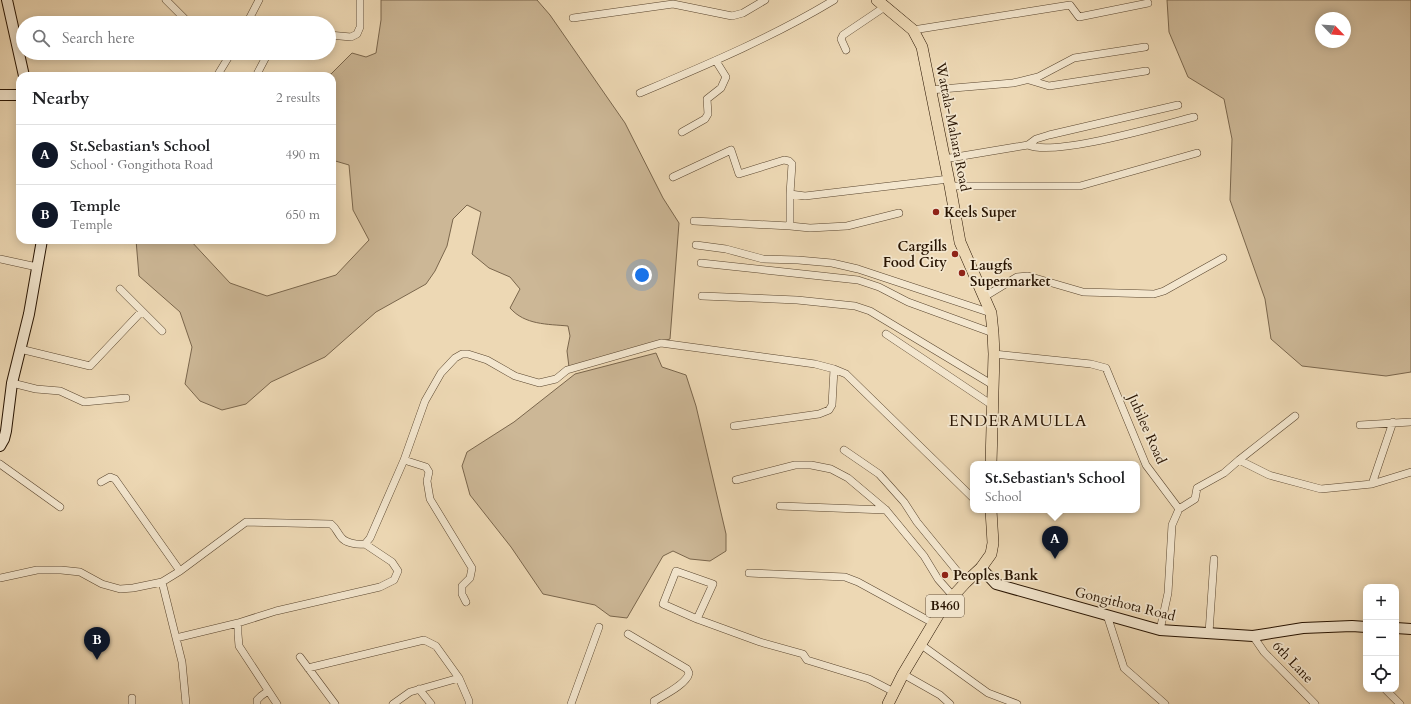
<!DOCTYPE html>
<meta charset="utf-8">
<style>
body{margin:0;font-family:Cardo,serif;background:#f2f2f2;color:#202124}
.controls{position:absolute;right:12px;bottom:12px;display:grid;overflow:hidden;border-radius:8px;box-shadow:0 2px 10px #0003}
.controls button{width:36px;height:36px;display:grid;place-items:center;padding:0;border:0;border-bottom:1px solid #e0e0e0;background:#fff;color:#202124;font:20px sans-serif}
.compass{position:absolute;left:1315px;top:12px;width:36px;height:36px;border-radius:50%;background:#fff;box-shadow:0 2px 10px #0003;rotate:115deg}
.you{position:absolute;left:642px;top:275px;width:14px;height:14px;margin:-10px;border:3px solid #fff;border-radius:50%;background:#1a73e8;box-shadow:0 0 0 6px #1a73e833}
.badge{display:grid;place-items:center;width:26px;height:26px;border-radius:50%;background:#111827;color:#fff;font-size:13px;font-weight:700}
.pin{position:absolute;translate:-50% -33px;filter:drop-shadow(0 1px 2px #0008)}
.pin::after{content:'';position:absolute;top:21px;width:14px;height:12px;background:inherit;clip-path:polygon(0 0,100% 0,50% 100%)}
.popup{position:absolute;left:970px;top:461px;width:170px;height:52px;box-sizing:border-box;display:grid;place-content:center;border-radius:8px;background:#fff;filter:drop-shadow(0 1px 3px #0005);font-size:13px;white-space:nowrap;color:#757577}
.popup b{font-size:15px;color:#202124}
.popup::after{content:'';position:absolute;left:50%;top:100%;margin-left:-8px;border:8px solid transparent;border-top-color:#fff}
.list{margin:0;padding:0;list-style:none}
h2{display:flex;justify-content:space-between;align-items:center;height:52px;margin:0;padding:0 16px;font-size:17px}
h2 small{font-size:13px;font-weight:400;color:#757577}
.list li{display:grid;grid-template-columns:26px 1fr auto;gap:12px;align-items:center;box-sizing:border-box;height:60px;padding:0 16px;border-top:1px solid #e0e0e0}
.list b{display:block;font-size:15px;white-space:nowrap}
.list p{margin:0;font-size:13px;white-space:nowrap;color:#757577}
.list em{font-size:13px;font-style:normal;color:#757577}
.icon{flex:none;width:22px;height:22px;fill:none;stroke:currentColor;stroke-width:2;stroke-linecap:round;stroke-linejoin:round}
.map{position:relative;flex:none;width:1411px;height:704px;overflow:hidden}
.search{position:absolute;background:#fff;box-shadow:0 2px 10px #0003;left:16px;top:16px;width:320px;height:44px;display:flex;align-items:center;gap:10px;box-sizing:border-box;padding:0 14px;border-radius:22px;color:#757577;font-size:15px}
.panel{position:absolute;background:#fff;box-shadow:0 2px 10px #0003;left:16px;top:72px;width:320px;height:172px;border-radius:12px}
.map>svg:first-child{display:block}
.green{fill:#ccb796;stroke:#7a664c;fill-rule:evenodd}
.lines{fill:none;stroke-linecap:round;stroke-linejoin:round}
.street-casing{stroke:#59452e;stroke-width:8}
.secondary-casing{stroke:#281402;stroke-width:12}
.primary-casing{stroke:#281402;stroke-width:12}
.street{stroke:#f3e6ce;stroke-width:7}
.secondary{stroke:#f3e6ce;stroke-width:10}
.primary{stroke:#edd8b4;stroke-width:11}
.poi-dot{fill:#8f2418;stroke:#f3e6ce;stroke-width:1.5}
.labels{text-anchor:middle;dominant-baseline:central;stroke-width:3.5;stroke-linejoin:round;paint-order:stroke}
.shield{fill:#f3e6ce;stroke:#65533f;stroke-width:1}
.shield-label{font-size:13px;font-weight:bold;fill:#281402}
.street-label{font-size:14px;fill:#281402;stroke:#f3e6ce}
.poi-label{font-size:14px;font-weight:bold;fill:#281402;stroke:#f3e6ce;text-anchor:start}
.quarter-label{font-size:16px;letter-spacing:1px;fill:#281402;stroke:#f3e6ce}
</style>
<div class="map">
<svg width="1411" height="704" viewBox="0 0 1411 704">
<rect width="100%" height="100%" fill="#edd8b4"/>
<filter id="stains"><feTurbulence type="fractalNoise" baseFrequency=".005" numOctaves="4"/><feColorMatrix values="0 0 0 0 .2 0 0 0 0 .09 0 0 0 0 .02 0 0 0 .5 -.17"/></filter>
<radialGradient id="worn" r=".72"><stop offset=".6" stop-color="#630" stop-opacity="0"/><stop offset="1" stop-color="#630" stop-opacity=".3"/></radialGradient>
<!-- green -->
<path class="green" d="M381,0H537L550,15L625,123L663,198L679,223L670,339L569,367L567,351L570,336L568,326C547,324 525,325 510,308L520,289L510,277L489,268L472,254L481,212L467,205L453,219L447,246L435,271L426,284L376,312L325,357L271,382L246,404L222,410L200,401L185,384L192,347L180,312L139,276L136,240H190L230,283L267,296L336,275L369,240L353,210L349,165L332,160V76H326L331,74L352,53L366,57L376,53L381,20Z
M1167,0H1411V372L1386,376L1302,366L1271,339L1265,299L1230,200L1232,139L1224,99L1188,77L1169,32ZM1321,18H1345V42H1321Z
M656,353L662,367L686,375L696,406L726,534V551L710,561L690,559L673,551L663,556L627,618L610,616L595,605L543,594L511,547L470,495L462,466L467,452L514,422L575,374Z"/>
<g class="lines">
<defs>
<path id="street" d="M166,0L189,23
M573,18L673,4L732,16L743,13L765,0
M247,23L259,0
M913,30L1070,5L1079,17L1148,3
M329,35L351,37L357,34L360,27V0
M846,50L841,39L843,35L886,6
M244,53L293,56L300,53
M217,76L231,53
M256,76L267,55
M1029,80L1049,86L1146,71
M930,90L1013,83L1038,77L1074,58L1145,47
M640,93C706,65 773,37 834,0
M682,132L705,119L708,114L707,99L721,88L726,77L716,61
M1028,145C1055,157 1162,125 1194,117
M944,159L1028,145L1036,139L1049,135L1178,105
M673,177L731,150L739,174L784,160L789,161L792,164L790,194
M950,186H1080L1197,153
M694,221L790,226V194L805,196L949,179
M790,226L810,228L847,226L899,213
M696,245L726,249L763,259L798,260L832,263L858,269L991,313
M0,259L37,267
M701,263L858,280L879,287L908,302L993,333
M120,289L162,331
M702,296L797,300L855,306L870,311L993,385
M984,297L1017,277L1028,276L1083,292L1154,294L1164,291L1223,258
M886,334L992,405
M20,349L90,366L142,311
M994,354L1091,364L1106,368L1146,465L1179,509L1172,525L1168,593L1160,630
M12,383L36,389L60,391L84,402L126,398
M1360,425L1411,422
M734,426L819,414L829,410L832,405L834,369
M844,450L879,474L904,502L917,522L966,582
M404,460L426,467L429,472L427,481L430,499L472,568L470,578L462,586V594L466,602
M1239,460L1295,416
M0,464L60,507
M736,480L795,465H811L831,469L848,478L886,510L924,556L938,579L953,596
M101,482L110,477L115,479L180,571
M1372,484L1393,422
M780,506L886,510
M1179,509L1195,499L1197,488L1224,473L1239,460L1269,475L1321,489L1372,484L1411,472
M749,573L845,577L858,582L933,623
M0,578L37,570H61L80,572L102,584L120,589L133,588L162,582L180,571L246,522L331,524C336,528 337,532 341,537C345,543 357,545 365,544L370,538L404,460L425,401L441,373L455,358L462,354H468L487,360L515,376L539,383L556,379L567,370L661,343L815,364L834,369L846,374L973,498
M162,582L182,662L186,704
M1107,615L1124,668L1165,704
M697,619L713,584L676,571L663,604L697,619L760,642L803,654L807,660L869,679L894,692
M238,623V634L239,646L277,704
M1209,633L1214,559
M628,634L687,669L689,673C687,684 664,695 654,701V704
M1253,636L1264,652L1315,704
M176,638L238,623L276,611L380,587L394,580L398,571L392,562L365,544
M920,644L988,693L1017,704
M300,657L335,704
M308,668L424,640L436,646L459,678L469,701V704
M903,674L940,695L950,704
M419,689L431,704
M1385,689L1400,704
M132,698V704
M257,704V700L261,696L268,691
M393,704L410,692L459,678
M571,704L599,627"/>
<path id="secondary" d="M7,0L24,76
M0,95H20
M0,446L4,439L6,431L12,383L29,314L42,240
M981,568L996,584L1160,630L1253,636L1303,628L1352,626L1366,627
M1396,628L1411,629"/>
<path id="primary" d="M877,0L913,30L922,47L950,186L960,242L991,313L993,333L994,354L991,464
M888,704L903,674L943,607L966,582L981,568L991,554L993,543L991,510"/>
</defs>
<!-- street casing -->
<use href="#street" class="street-casing"/>
<!-- secondary casing -->
<use href="#secondary" class="secondary-casing"/>
<!-- primary casing -->
<use href="#primary" class="primary-casing"/>
<!-- street -->
<use href="#street" class="street"/>
<!-- secondary -->
<use href="#secondary" class="secondary"/>
<!-- primary -->
<use href="#primary" class="primary"/>
</g>
<!-- markers -->
<g class="poi-dot">
<circle cx="936" cy="212" r="4"/>
<circle cx="955" cy="254" r="4"/>
<circle cx="962" cy="273" r="4"/>
<circle cx="945" cy="575" r="4"/>
</g>
<g class="labels">
<!-- shield labels -->
<rect class="shield" x="926" y="595" width="38" height="22" rx="3"/>
<g class="shield-label">
<text x="945" y="606">B460</text>
</g>
<!-- street labels -->
<g class="street-label">
<text transform="translate(953 127) rotate(79)">Wattala-Mahara Road</text>
<text transform="translate(1147 429) rotate(66)">Jubilee Road</text>
<text transform="translate(1125 604) rotate(14)">Gongithota Road</text>
<text transform="translate(1293 662) rotate(46)">6th Lane</text>
</g>
<!-- poi labels -->
<g class="poi-label">
<text x="944" y="212">Keels Super</text>
<text x="947" y="246" text-anchor="end">Cargills<tspan x="947" dy="16">Food City</tspan></text>
<text x="970" y="265">Laugfs<tspan x="970" dy="16">Supermarket</tspan></text>
<text x="953" y="575">Peoples Bank</text>
</g>
<!-- quarter labels -->
<g class="quarter-label">
<text x="1018" y="421">ENDERAMULLA</text>
</g>
</g>
<rect width="100%" height="100%" filter="url(#stains)"/>
<rect width="100%" height="100%" fill="url(#worn)"/>
</svg>
<div class="controls">
<button>+</button>
<button>−</button>
<button><svg class="icon" aria-label="locate" viewBox="0 0 24 24"><circle cx="12" cy="12" r="6"/><path d="M12 2v4M12 18v4M2 12h4M18 12h4"/></svg></button>
</div>
<svg class="compass" viewBox="-18 -18 36 36"><path d="M0-13l5 13h-10z" fill="#e53935"/><path d="M0 13l5-13h-10z" fill="#757577"/></svg>
<div class="you"></div>
<div class="pin badge" style="left:1055px;top:559px">A</div>
<div class="popup"><b>St.Sebastian's School</b>School</div>
<div class="pin badge" style="left:97px;top:660px">B</div>
<div class="search"><svg class="icon" aria-label="search" viewBox="0 0 24 24"><circle cx="10" cy="10" r="6"/><path d="M15 15l6 6"/></svg>Search here</div>
<section class="panel">
<h2>Nearby<small>2 results</small></h2>
<ul class="list">
<li><span class="badge">A</span><div><b>St.Sebastian's School</b><p>School · Gongithota Road</p></div><em>490 m</em></li>
<li><span class="badge">B</span><div><b>Temple</b><p>Temple</p></div><em>650 m</em></li>
</ul>
</section>
</div>
